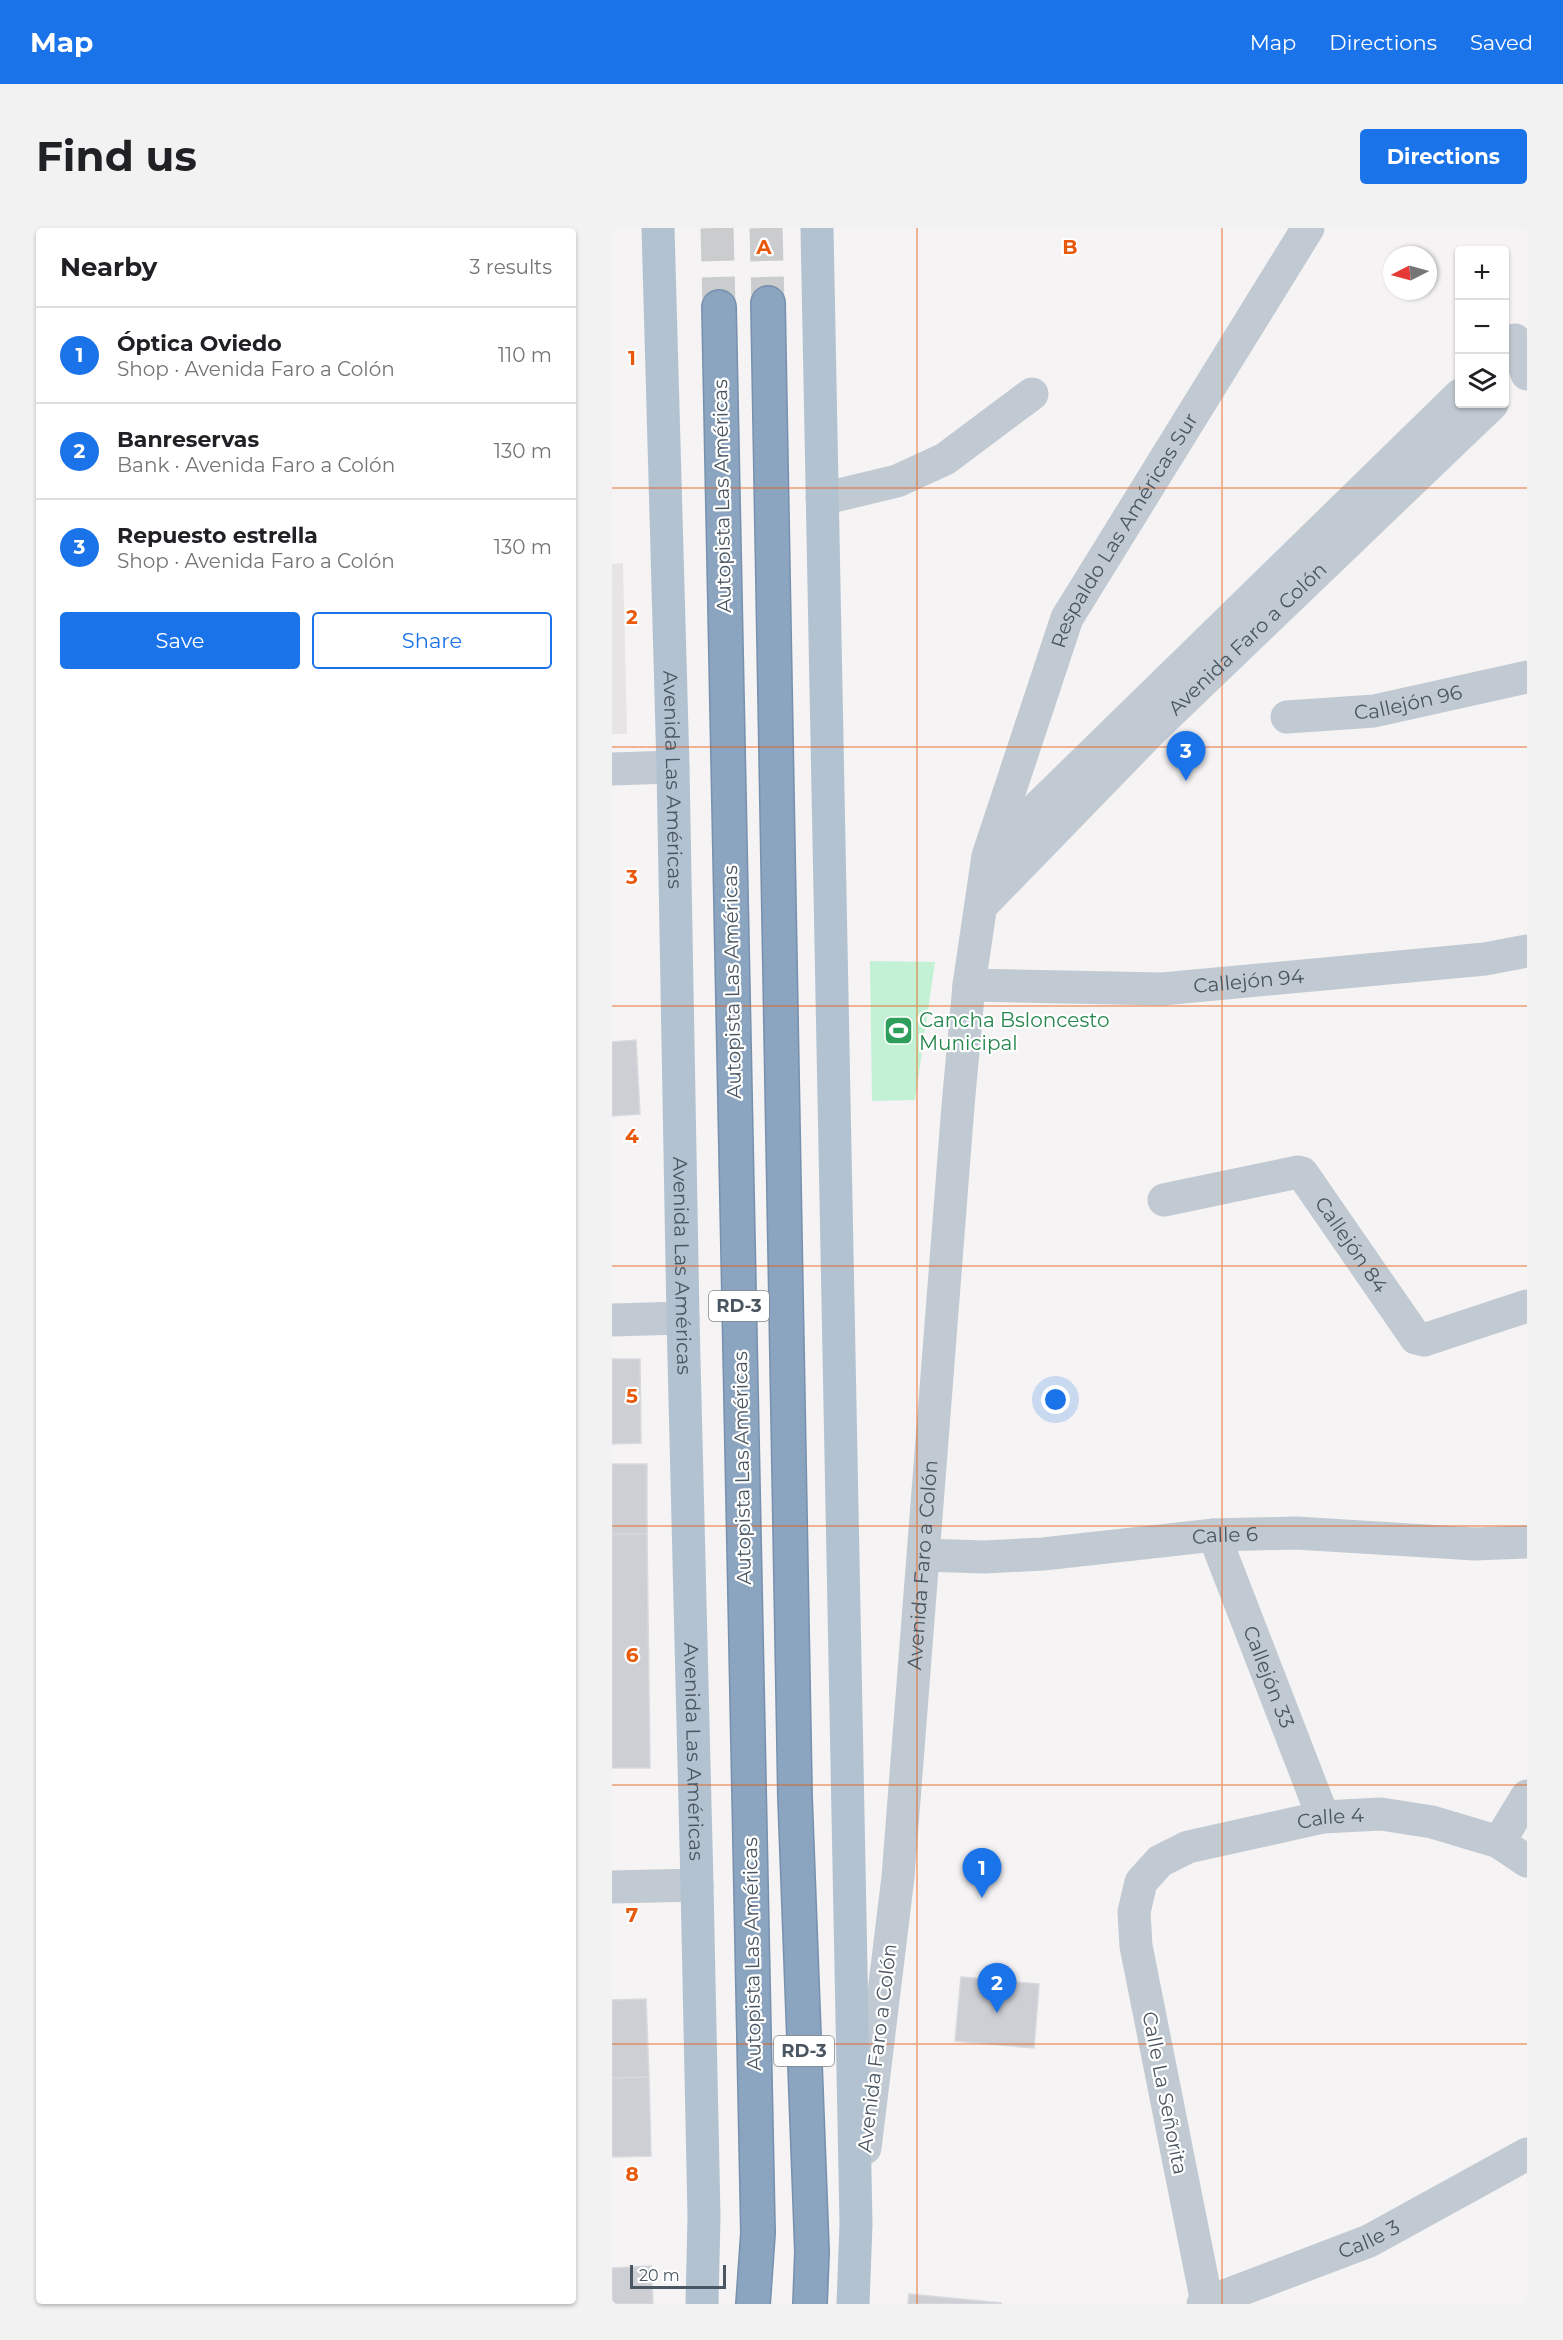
<!DOCTYPE html>
<meta charset="utf-8">
<style>
body{margin:0;font-family:Montserrat,sans-serif;background:#f2f2f2;color:#202124}
.controls{position:absolute;right:18px;top:18px;display:grid;overflow:hidden;border-radius:6px;box-shadow:0 2px 4px #0004}
.controls button{width:54px;height:54px;display:grid;place-items:center;padding:0;border:0;border-bottom:2px solid #e0e0e0;background:#fff;color:#202124;font:30px sans-serif}
.compass{position:absolute;left:771px;top:18px;width:54px;height:54px;border-radius:50%;background:#fff;box-shadow:0 2px 4px #0004;rotate:264deg}
.scale{position:absolute;left:18px;bottom:15px;width:96px;box-sizing:border-box;padding-left:6px;border:3px solid #4a5661;border-top:0;font-size:16px;line-height:21px;white-space:nowrap;color:#4a5661;-webkit-text-stroke:4px #fff;paint-order:stroke}
.you{position:absolute;left:444px;top:1172px;width:21px;height:21px;margin:-15px;border:4px solid #fff;border-radius:50%;background:#1a73e8;box-shadow:0 0 0 9px #1a73e833}
.badge{display:grid;place-items:center;width:39px;height:39px;border-radius:50%;background:#1a73e8;color:#fff;font-size:20px;font-weight:700}
.pin{position:absolute;translate:-50% -50px;filter:drop-shadow(0 2px 3px #0008)}
.pin::after{content:'';position:absolute;top:32px;width:21px;height:18px;background:inherit;clip-path:polygon(0 0,100% 0,50% 100%)}
.list{margin:0;padding:0;list-style:none}
h2{display:flex;justify-content:space-between;align-items:center;height:78px;margin:0;padding:0 24px;font-size:26px}
h2 small{font-size:20px;font-weight:400;color:#757577}
.list li{display:grid;grid-template-columns:39px 1fr auto;gap:18px;align-items:center;box-sizing:border-box;height:96px;padding:0 24px;border-top:2px solid #e0e0e0}
.list b{display:block;font-size:22px;white-space:nowrap}
.list p{margin:0;font-size:20px;white-space:nowrap;color:#757577}
.list em{font-size:20px;font-style:normal;color:#757577}
.actions{display:flex;gap:12px;padding:18px 24px}
.actions a{flex:1;padding:14px 0;border:2px solid #1a73e8;border-radius:6px;text-align:center;font-size:21px;color:#1a73e8}
.actions .main{background:#1a73e8;color:#fff}
.icon{flex:none;width:33px;height:33px;fill:none;stroke:currentColor;stroke-width:2;stroke-linecap:round;stroke-linejoin:round}
.map{position:relative;flex:none;width:915px;height:2076px;overflow:hidden;border-radius:6px}
header{display:flex;align-items:center;gap:36px;box-sizing:border-box;height:84px;padding:0 30px;background:#1a73e8;color:#fff}
header strong{font-size:28px}
nav{display:flex;gap:33px;margin-inline-start:auto;font-size:21px}
.intro{display:flex;align-items:center;justify-content:space-between;box-sizing:border-box;height:144px;padding:0 36px}
h1{margin:0;font-size:42px}
.button{padding:15px 27px;border-radius:6px;background:#1a73e8;color:#fff;font-size:21px;font-weight:700}
main{display:flex;gap:36px;padding:0 36px}
aside{flex:1;background:#fff;border-radius:6px;box-shadow:0 2px 4px #0004}
.map>svg:first-child{display:block}
.education{fill:#e6e4e5}
.green{fill:#c3f1d5}
.building{fill:#cdcfd5;stroke:#d7d9de;stroke-width:1.5}
.lines{fill:none;stroke-linecap:round;stroke-linejoin:round}
.highway-tunnel{stroke:#caccce;stroke-width:33;stroke-dasharray:33 16;stroke-linecap:butt}
.highway-casing{stroke:#7690ad;stroke-width:36}
.minor{stroke:#c1cad2;stroke-width:33}
.major{stroke:#b3c2d1;stroke-width:33}
.highway{stroke:#8ba5c1;stroke-width:33}
.grid{fill:none;stroke:#e8590c;stroke-width:1.5;stroke-opacity:0.55}
.labels{text-anchor:middle;dominant-baseline:central;stroke-width:4.5;stroke-linejoin:round;paint-order:stroke}
.shield{fill:#fff;stroke:#808990;stroke-width:1.5}
.shield-label{font-size:18px;font-weight:bold;fill:#4a5661}
.street-label{font-size:20px;fill:#4a5661;stroke:#fff}
.leisure-label{font-size:20px;fill:#27864d;stroke:#fff;text-anchor:start}
.grid-label{font-size:20px;text-anchor:middle;font-weight:bold;fill:#e8590c;stroke:#fff;stroke-width:4.5;stroke-linejoin:round;paint-order:stroke}
</style>
<header>
<strong>Map</strong>
<nav><a>Map</a><a>Directions</a><a>Saved</a></nav>
</header>
<div class="intro"><h1>Find us</h1><a class="button">Directions</a></div>
<main>
<aside>
<h2>Nearby<small>3 results</small></h2>
<ul class="list">
<li><span class="badge">1</span><div><b>Óptica Oviedo</b><p>Shop · Avenida Faro a Colón</p></div><em>110 m</em></li>
<li><span class="badge">2</span><div><b>Banreservas</b><p>Bank · Avenida Faro a Colón</p></div><em>130 m</em></li>
<li><span class="badge">3</span><div><b>Repuesto estrella</b><p>Shop · Avenida Faro a Colón</p></div><em>130 m</em></li>
</ul>
<div class="actions"><a class="main">Save</a><a>Share</a></div>
</aside>
<div class="map">
<svg width="915" height="2076" viewBox="0 0 915 2076">
<rect width="100%" height="100%" fill="#f5f3f3"/>
<!-- education -->
<path class="education" d="M11,335L15,506H0V336Z"/>
<!-- green -->
<path class="green" d="M258,733L323,734L303,872L260,873Z"/>
<!-- building -->
<path class="building" d="M24,812L28,886L0,888V814Z
M0,1131H28L29,1215L0,1216Z
M0,1236H35V1306H0Z
M0,1306H35L38,1540H0Z
M349,1749L427,1756L422,1820L343,1813Z
M34,1771L37,1849L0,1850V1772Z
M37,1849L39,1928L0,1929V1850Z
M39,2038L41,2076H0V2040Z
M297,2066L389,2075V2076H296Z"/>
<g class="lines">
<!-- highway-tunnel -->
<path class="highway-tunnel" d="M105,0L107,79
M154,0L156,75"/>
<defs>
<path id="highway" d="M156,75L183,1569L200,2024L198,2076
M107,79L146,2005L141,2076"/>
</defs>
<!-- highway casing -->
<use href="#highway" class="highway-casing"/>
<!-- minor -->
<g class="minor">
<path d="M903,112L915,146"/>
<path d="M210,271L285,253L333,231L420,166"/>
<path id="s1" d="M675,489L762,483L915,449"/>
<path d="M0,541L61,539"/>
<path d="M379,625L848,167"/>
<path id="s2" d="M370,677L540,502L880,176"/>
<path id="s3" d="M357,757L550,761L873,731L915,723"/>
<path id="s4" d="M552,972L686,944L690,945L804,1110L812,1112L915,1078"/>
<path d="M0,1092L71,1090"/>
<path id="s5" d="M602,1307L711,1589"/>
<path id="s6" d="M312,1327L372,1329L431,1326L602,1307L684,1305L863,1316L915,1314"/>
<path d="M887,1614L915,1568"/>
<path d="M0,1659L85,1657"/>
<path id="s7" d="M253,1920L286,1649L346,878L357,757L376,628L455,390L696,0"/>
<path id="s8" d="M595,2075L524,1718L522,1684L529,1654L548,1633L576,1619L711,1589L769,1586L820,1594L887,1614L915,1633"/>
<path id="s9" d="M591,2076L757,2013L915,1926"/>
</g>
<!-- major -->
<g class="major">
<path id="s10" d="M46,0L61,539L71,1090L85,1657L92,1989L90,2076"/>
<path d="M205,0L244,1996L241,2076"/>
</g>
<!-- highway -->
<use href="#highway" class="highway"/>
</g>
<!-- grid -->
<path class="grid" d="M305,0V2076M610,0V2076M0,260H915M0,519H915M0,778H915M0,1038H915M0,1298H915M0,1557H915M0,1816H915"/>
<!-- icons -->
<defs>
<symbol id="stadium-square" viewBox="-11 -11 22 22"><rect x="-9" y="-9" width="18" height="18" rx="4" fill="#2e9e5b" stroke="#fff"/><path d="M0-5a6.5 5 0 1 0 0 10a6.5 5 0 1 0 0-10ZM-3.5-1.8h7v3.6h-7Z" fill="#fff"/></symbol>
</defs>
<g fill-rule="evenodd">
<use href="#stadium-square" x="270" y="786" width="33" height="33"/>
</g>
<g class="labels">
<!-- shield labels -->
<g class="shield">
<rect x="97" y="1063" width="60" height="30" rx="4.5"/>
<rect x="162" y="1808" width="60" height="30" rx="4.5"/>
</g>
<g class="shield-label">
<text x="127" y="1078">RD-3</text>
<text x="192" y="1823">RD-3</text>
</g>
<!-- street labels -->
<g class="street-label">
<text transform="translate(110 268) rotate(-91)">Autopista Las Américas</text>
<text stroke="none"><textPath href="#s7" startOffset="1653">Respaldo Las Américas Sur</textPath></text>
<text stroke="none"><textPath href="#s2" startOffset="376">Avenida Faro a Colón</textPath></text>
<text stroke="none"><textPath href="#s1" startOffset="122">Callejón 96</textPath></text>
<text stroke="none"><textPath href="#s10" startOffset="552">Avenida Las Américas</textPath></text>
<text stroke="none"><textPath href="#s3" startOffset="280">Callejón 94</textPath></text>
<text transform="translate(120 754) rotate(-91)">Autopista Las Américas</text>
<text stroke="none"><textPath href="#s4" startOffset="228">Callejón 84</textPath></text>
<text stroke="none"><textPath href="#s10" startOffset="1038">Avenida Las Américas</textPath></text>
<text transform="translate(130 1240) rotate(-91)">Autopista Las Américas</text>
<text stroke="none"><textPath href="#s6" startOffset="302">Calle 6</textPath></text>
<text stroke="none"><textPath href="#s7" startOffset="586">Avenida Faro a Colón</textPath></text>
<text stroke="none"><textPath href="#s5" startOffset="152">Callejón 33</textPath></text>
<text stroke="none"><textPath href="#s10" startOffset="1524">Avenida Las Américas</textPath></text>
<text stroke="none"><textPath href="#s8" startOffset="634">Calle 4</textPath></text>
<text transform="translate(140 1726) rotate(-91)">Autopista Las Américas</text>
<text transform="translate(265 1820) rotate(-83)">Avenida Faro a Colón</text>
<text transform="translate(553 1865) rotate(79)">Calle La Señorita</text>
<text stroke="none"><textPath href="#s9" startOffset="178">Calle 3</textPath></text>
</g>
<!-- leisure labels -->
<g class="leisure-label">
<text x="307" y="792">Cancha Bsloncesto<tspan x="307" dy="23">Municipal</tspan></text>
</g>
</g>
<g class="grid-label">
<text x="152" y="26">A</text>
<text x="458" y="26">B</text>
<text x="20" y="137">1</text>
<text x="20" y="396">2</text>
<text x="20" y="656">3</text>
<text x="20" y="915">4</text>
<text x="20" y="1175">5</text>
<text x="20" y="1434">6</text>
<text x="20" y="1694">7</text>
<text x="20" y="1953">8</text>
</g>
</svg>
<div class="controls">
<button>+</button>
<button>−</button>
<button><svg class="icon" aria-label="layers" viewBox="0 0 24 24"><path d="M12 4l9 5-9 5-9-5zM3 14l9 5 9-5"/></svg></button>
</div>
<svg class="compass" viewBox="-18 -18 36 36"><path d="M0-13l5 13h-10z" fill="#e53935"/><path d="M0 13l5-13h-10z" fill="#757577"/></svg>
<div class="scale">20 m</div>
<div class="you"></div>
<div class="pin badge" style="left:370px;top:1670px">1</div>
<div class="pin badge" style="left:385px;top:1785px">2</div>
<div class="pin badge" style="left:574px;top:553px">3</div>
</div>
</main>
